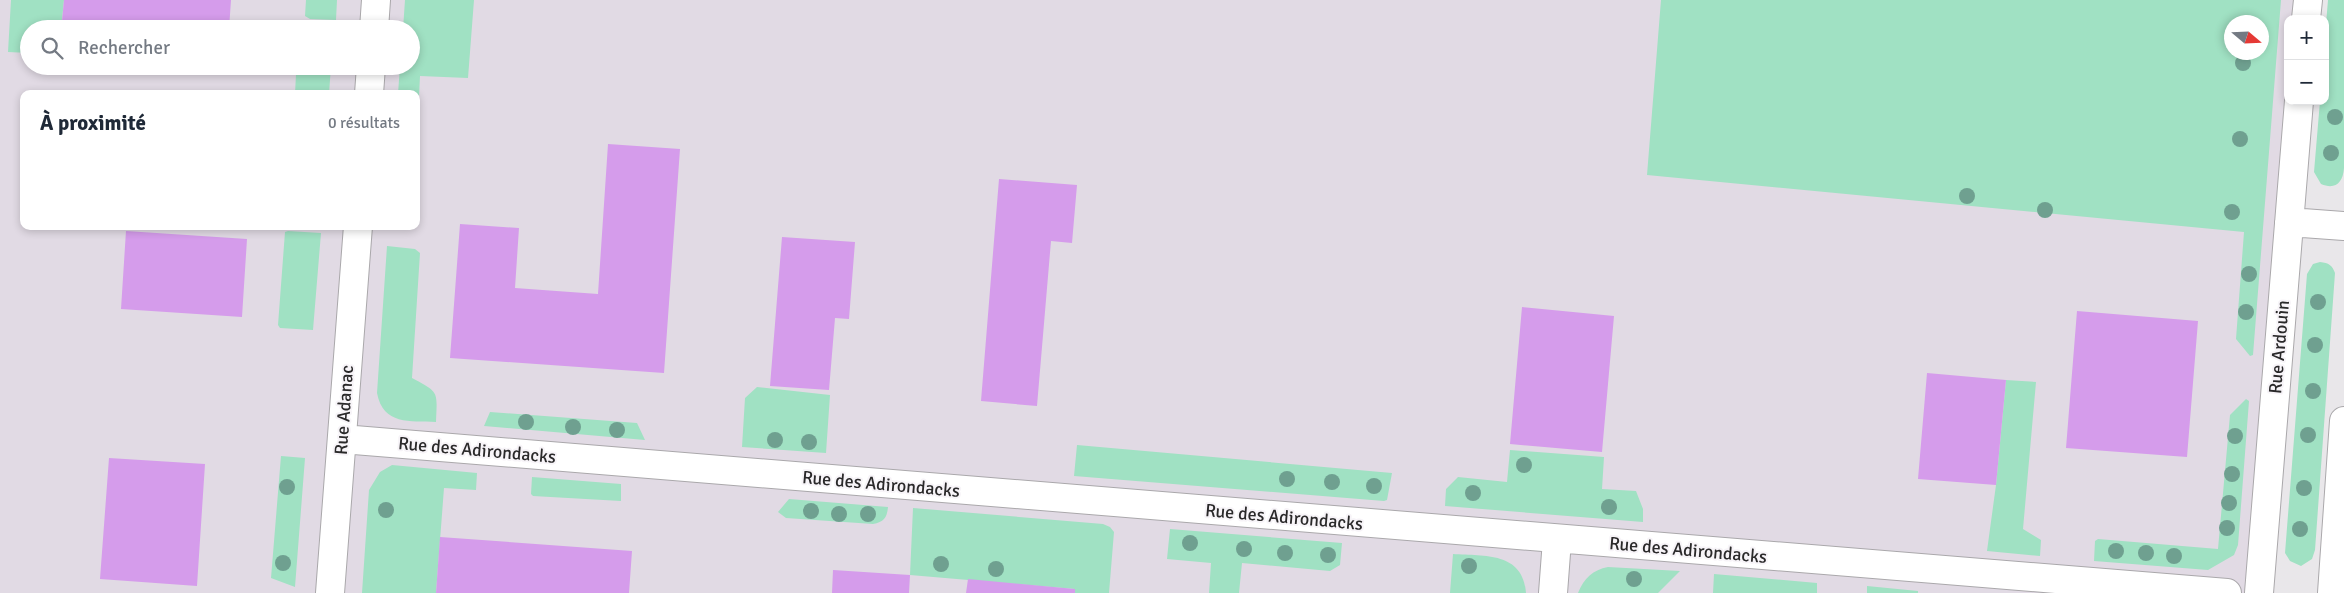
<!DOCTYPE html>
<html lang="fr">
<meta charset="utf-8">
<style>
body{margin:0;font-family:Signika,sans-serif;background:#f6f6f7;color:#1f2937}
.controls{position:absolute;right:15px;top:15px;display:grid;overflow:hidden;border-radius:10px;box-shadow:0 2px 8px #0003}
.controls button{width:45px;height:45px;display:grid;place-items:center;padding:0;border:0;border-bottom:1px solid #e0e1e3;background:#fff;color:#1f2937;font:25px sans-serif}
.compass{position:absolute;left:2224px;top:15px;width:45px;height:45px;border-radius:50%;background:#fff;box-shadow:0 2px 8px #0003;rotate:109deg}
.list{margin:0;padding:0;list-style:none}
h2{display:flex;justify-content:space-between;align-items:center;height:65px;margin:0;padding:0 20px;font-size:21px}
h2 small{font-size:16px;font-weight:400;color:#747a83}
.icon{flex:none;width:28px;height:28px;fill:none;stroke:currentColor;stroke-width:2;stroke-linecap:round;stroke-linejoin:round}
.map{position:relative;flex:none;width:2344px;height:593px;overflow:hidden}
.search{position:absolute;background:#fff;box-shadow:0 2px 8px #0003;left:20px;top:20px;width:400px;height:55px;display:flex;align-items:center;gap:12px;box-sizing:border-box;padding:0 18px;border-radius:28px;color:#747a83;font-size:19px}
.panel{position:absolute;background:#fff;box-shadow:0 2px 8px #0003;left:20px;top:90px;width:400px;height:140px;border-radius:10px}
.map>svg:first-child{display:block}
.built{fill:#e1dae4;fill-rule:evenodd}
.green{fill:#a0e1c3;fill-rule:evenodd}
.building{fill:#d59ceb}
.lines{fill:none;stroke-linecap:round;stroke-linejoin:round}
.minor-casing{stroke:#aaa8ab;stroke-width:30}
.minor{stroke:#fff;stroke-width:28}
.tree{fill:#6fa090}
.labels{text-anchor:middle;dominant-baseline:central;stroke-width:4;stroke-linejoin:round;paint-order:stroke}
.street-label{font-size:18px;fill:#2a292a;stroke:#f7f4f8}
</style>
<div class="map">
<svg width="2344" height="593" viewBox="0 0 2344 593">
<rect width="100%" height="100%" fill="#e9e7ea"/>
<!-- built -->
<path class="built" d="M0,0H2308L2306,19H2288V101L2259,593H0ZM2232,22H2262V52H2232ZM29,29H411V66H29ZM24,94H416V226H24Z"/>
<!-- green -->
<path class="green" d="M11,0H64L62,20L184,29H29V53L8,52Z
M306,0H337L336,20L310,19L305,16Z
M405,0H474L468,78L420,76L416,159V94H398L400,66H411V29H403Z
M1661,0H2281L2253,355L2250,356L2236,339L2244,232L1647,175ZM2232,22H2262V52H2232Z
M2328,0H2344V168C2343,183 2335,190 2321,184L2314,172L2320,101H2325V36Z
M194,66H331L329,94H295L296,74Z
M288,231L321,233L313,330L280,328L278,325L285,232Z
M387,246L415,249L420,253L412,378C440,393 437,391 436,422C410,421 383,425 377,393Z
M2320,262C2329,263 2332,265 2335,273L2315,550L2312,559L2301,566L2290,561L2285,553L2307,274L2313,264Z
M2006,380L2036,382L2023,529L2041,540L2040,556L1987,551L1996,485Z
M757,387L830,395L826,453L742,447L745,398Z
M2246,399L2249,401L2238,545L2234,555L2208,570L2094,561L2095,541L2098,539L2218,549L2230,415Z
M490,412L637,423L645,440L484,426Z
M1077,445L1392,473L1387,500L1384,501L1074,476Z
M1510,450L1604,457L1602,489L1636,491L1643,509V522L1445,506L1446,489L1458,477L1507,482Z
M281,456L305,458L295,587L271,578Z
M392,465L477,473L476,490L444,488L436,593H362L369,490L380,472Z
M532,477L621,484V501L533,496L531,494Z
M789,499L888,507C887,518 884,522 873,524L786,518L778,512Z
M913,508L1103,524L1110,527L1114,532L1109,593H1075V589L910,575Z
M1170,529L1342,543L1340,565L1330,571L1242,563L1239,593H1209L1211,563L1167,559Z
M1453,554C1485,556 1523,552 1526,593H1450Z
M1608,567L1680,571L1658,593H1578C1584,578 1593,570 1608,567Z
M1714,574L1817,583V593H1713Z
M1867,586L1918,591V593H1867Z"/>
<!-- building -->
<path class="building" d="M64,0H231L229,29H184L62,21Z
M608,144L680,149L664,373L450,358L460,224L519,228L515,288L598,294Z
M999,179L1077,185L1072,243L1051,241L1037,406L981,401Z
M126,231L247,239L242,317L121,309Z
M782,237L855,242L849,319L835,318L829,390L770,386Z
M1522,307L1614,316L1602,452L1510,444Z
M2077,311L2198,321L2187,457L2066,448Z
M1927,373L2006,380L1996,485L1918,479Z
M109,458L205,464L197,586L100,579Z
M440,537L632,551L629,593H436Z
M833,570L910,575L909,593H832Z
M968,579L1075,589V593H966Z"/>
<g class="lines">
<defs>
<path id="minor" d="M2306,19L2308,0
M374,29L376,0
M369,94L371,66
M2289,222L2344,226
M342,439L2227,593
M330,593L358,226
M1553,593L1557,540
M2259,593L2299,101
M2332,593L2344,421"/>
</defs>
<!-- minor casing -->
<use href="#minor" class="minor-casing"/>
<!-- minor -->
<use href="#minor" class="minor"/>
</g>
<!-- trees -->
<g class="tree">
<circle cx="2243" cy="63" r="8"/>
<circle cx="2335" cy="117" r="8"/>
<circle cx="2240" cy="139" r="8"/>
<circle cx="2331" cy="153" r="8"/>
<circle cx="1967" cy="196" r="8"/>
<circle cx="2045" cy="210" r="8"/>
<circle cx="2232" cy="212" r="8"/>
<circle cx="2249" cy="274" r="8"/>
<circle cx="2318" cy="302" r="8"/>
<circle cx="2246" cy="312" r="8"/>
<circle cx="2315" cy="345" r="8"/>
<circle cx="2313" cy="391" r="8"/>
<circle cx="526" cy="422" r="8"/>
<circle cx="573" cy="427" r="8"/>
<circle cx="617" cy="430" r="8"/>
<circle cx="2308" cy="435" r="8"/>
<circle cx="2235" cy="436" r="8"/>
<circle cx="775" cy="440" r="8"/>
<circle cx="809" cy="442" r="8"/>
<circle cx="1524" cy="465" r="8"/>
<circle cx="2232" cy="474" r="8"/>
<circle cx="1287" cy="479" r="8"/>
<circle cx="1332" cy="482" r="8"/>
<circle cx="1374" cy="486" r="8"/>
<circle cx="287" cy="487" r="8"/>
<circle cx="2304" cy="488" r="8"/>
<circle cx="1473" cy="493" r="8"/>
<circle cx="2229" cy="503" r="8"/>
<circle cx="1609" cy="507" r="8"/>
<circle cx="386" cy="510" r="8"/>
<circle cx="811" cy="511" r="8"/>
<circle cx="839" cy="514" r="8"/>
<circle cx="868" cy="514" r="8"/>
<circle cx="2227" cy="528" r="8"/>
<circle cx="2300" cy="529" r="8"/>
<circle cx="1190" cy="543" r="8"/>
<circle cx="1244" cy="549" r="8"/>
<circle cx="2116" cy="551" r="8"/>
<circle cx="1285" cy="553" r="8"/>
<circle cx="2146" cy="553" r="8"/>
<circle cx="1328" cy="555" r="8"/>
<circle cx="2174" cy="556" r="8"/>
<circle cx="283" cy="563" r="8"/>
<circle cx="941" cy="564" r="8"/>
<circle cx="1469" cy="566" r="8"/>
<circle cx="996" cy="569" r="8"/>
<circle cx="1634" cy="579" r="8"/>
</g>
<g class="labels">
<!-- street labels -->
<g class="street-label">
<text transform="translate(2279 347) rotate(-85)">Rue Ardouin</text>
<text transform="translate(344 410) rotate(-86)">Rue Adanac</text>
<text transform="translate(477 450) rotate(5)">Rue des Adirondacks</text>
<text transform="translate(881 484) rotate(5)">Rue des Adirondacks</text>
<text transform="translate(1284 517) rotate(5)">Rue des Adirondacks</text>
<text transform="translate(1688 550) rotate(5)">Rue des Adirondacks</text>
</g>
</g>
</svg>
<div class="controls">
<button>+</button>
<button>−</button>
</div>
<svg class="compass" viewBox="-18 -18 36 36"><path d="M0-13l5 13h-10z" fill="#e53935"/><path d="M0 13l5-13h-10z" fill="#747a83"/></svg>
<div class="search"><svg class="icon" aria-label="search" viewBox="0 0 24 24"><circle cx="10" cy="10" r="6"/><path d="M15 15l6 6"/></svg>Rechercher</div>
<section class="panel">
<h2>À proximité<small>0 résultats</small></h2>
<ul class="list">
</ul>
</section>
</div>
